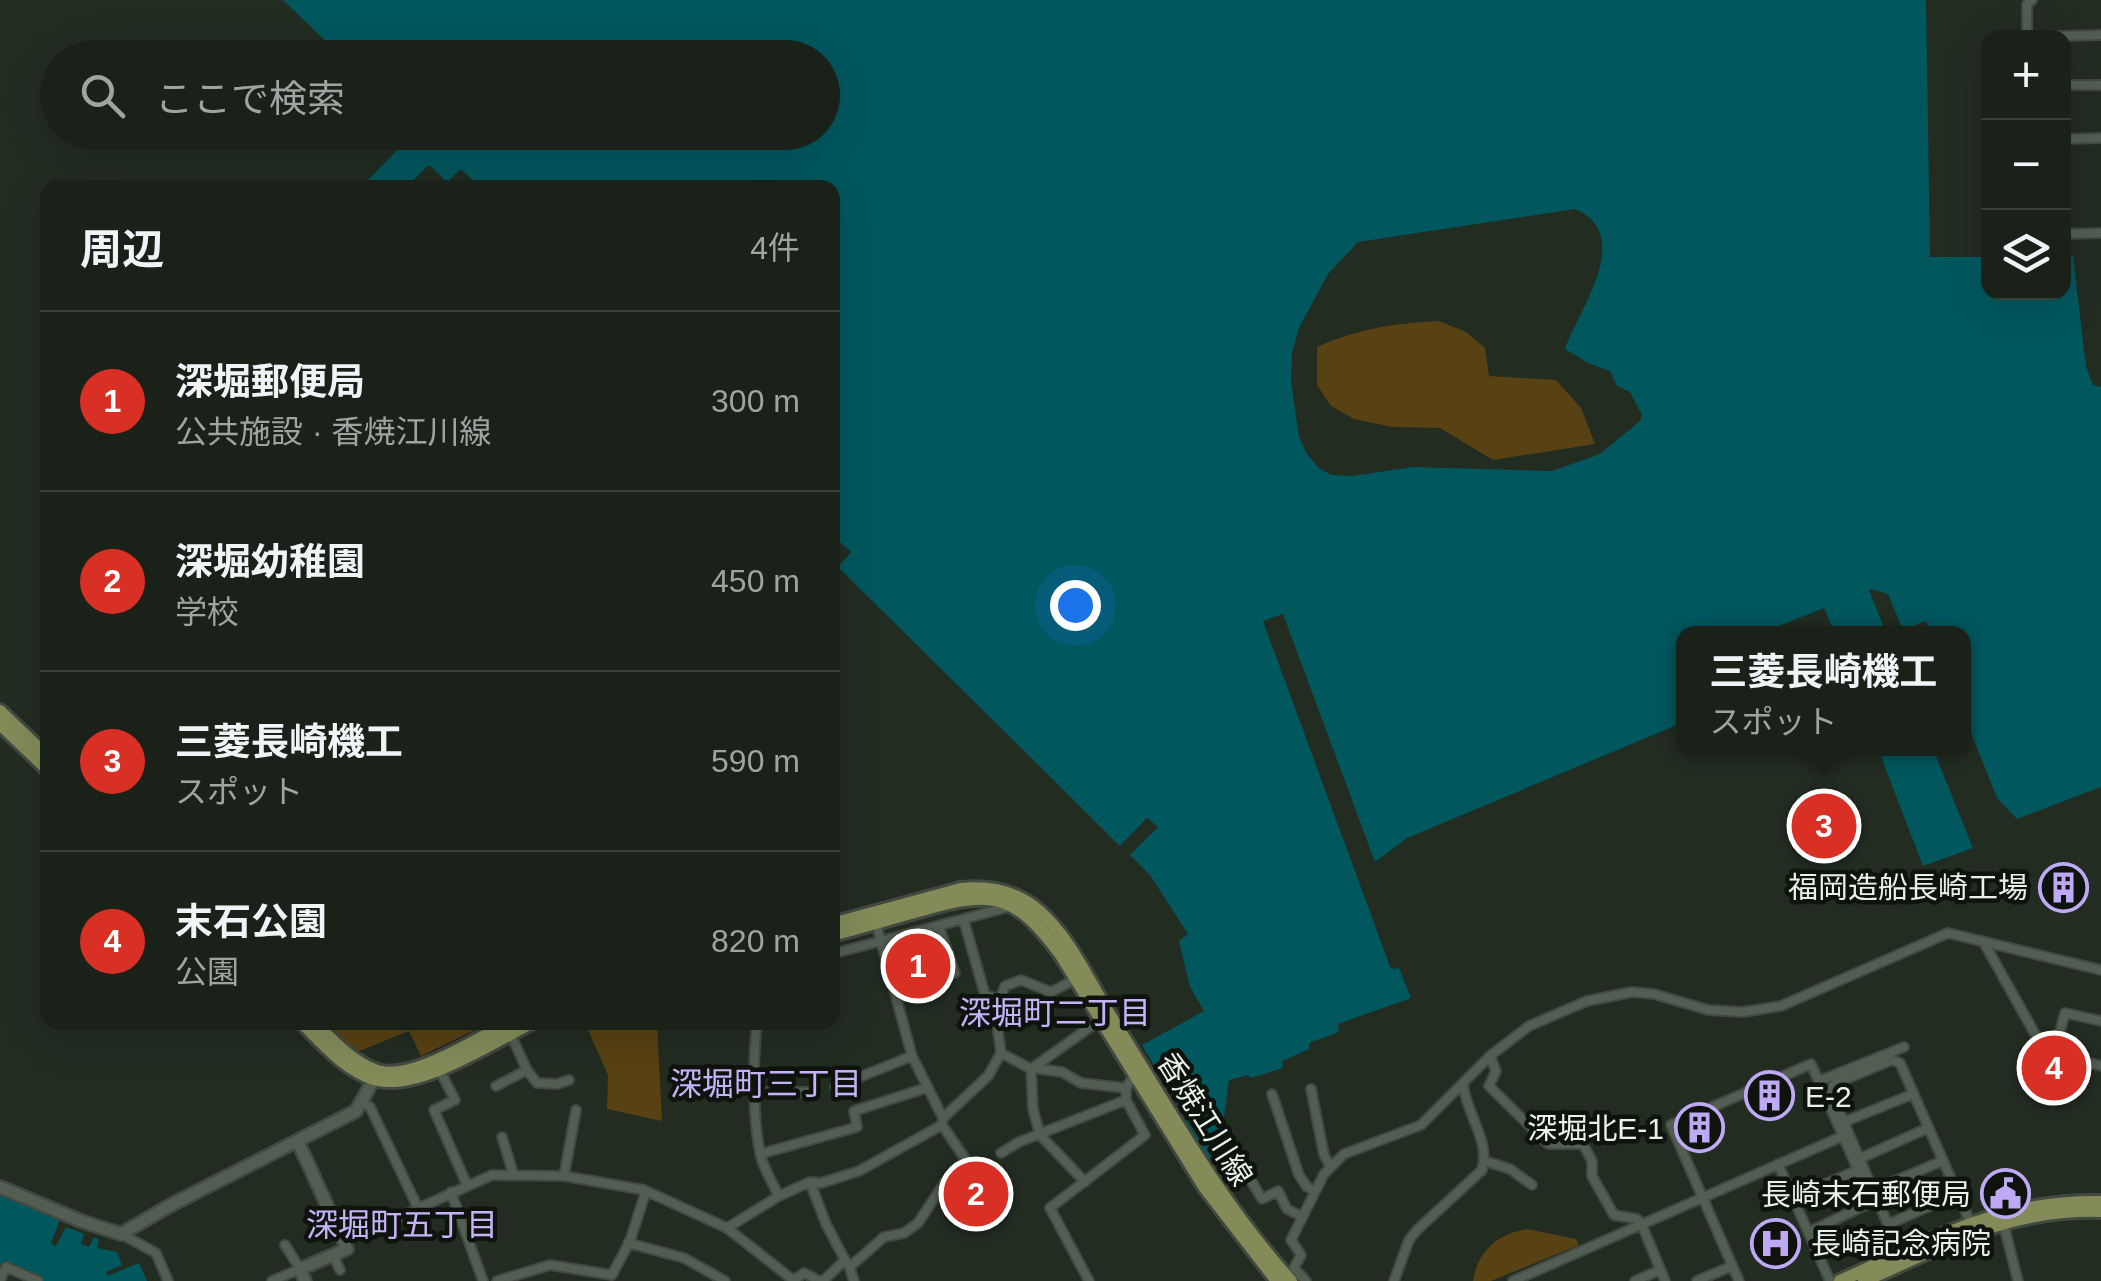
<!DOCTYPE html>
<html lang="ja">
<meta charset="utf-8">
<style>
body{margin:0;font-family:Helvetica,"Noto Sans JP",sans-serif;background:#272e26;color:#f1f3f6}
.controls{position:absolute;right:30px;top:30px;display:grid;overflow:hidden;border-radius:20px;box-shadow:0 10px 40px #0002}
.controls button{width:90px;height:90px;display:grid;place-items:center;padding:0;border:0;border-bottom:2px solid #383e38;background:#1a2119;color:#f1f3f6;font:50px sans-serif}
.you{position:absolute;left:1075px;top:605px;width:35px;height:35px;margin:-25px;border:8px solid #fff;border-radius:50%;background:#1a73e8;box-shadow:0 0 0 15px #1a73e833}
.badge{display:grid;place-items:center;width:65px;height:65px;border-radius:50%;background:#d93025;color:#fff;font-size:32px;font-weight:700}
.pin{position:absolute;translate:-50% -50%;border:5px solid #fff;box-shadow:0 2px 10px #0006}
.popup{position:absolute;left:1676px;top:626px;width:295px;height:130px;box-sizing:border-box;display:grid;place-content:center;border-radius:20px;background:#1a2119;filter:drop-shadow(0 2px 8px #0005);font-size:32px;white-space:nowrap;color:#9fa3a2}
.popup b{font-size:38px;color:#f1f3f6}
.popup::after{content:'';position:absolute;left:50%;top:100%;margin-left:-20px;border:20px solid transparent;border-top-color:#1a2119}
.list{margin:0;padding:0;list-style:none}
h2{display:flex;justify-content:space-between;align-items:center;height:130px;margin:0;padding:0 40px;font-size:42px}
h2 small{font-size:32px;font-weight:400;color:#9fa3a2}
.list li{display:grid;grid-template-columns:65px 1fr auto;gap:30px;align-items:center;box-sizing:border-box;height:180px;padding:0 40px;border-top:2px solid #383e38}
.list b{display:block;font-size:38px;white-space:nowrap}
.list p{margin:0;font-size:32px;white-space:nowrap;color:#9fa3a2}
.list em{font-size:32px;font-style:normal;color:#9fa3a2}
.icon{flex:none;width:55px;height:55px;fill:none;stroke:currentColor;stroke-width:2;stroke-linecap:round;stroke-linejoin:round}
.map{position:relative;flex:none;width:2101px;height:1281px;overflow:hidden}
.search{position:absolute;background:#1a2119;box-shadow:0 10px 40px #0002;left:40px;top:40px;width:800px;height:110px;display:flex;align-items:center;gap:25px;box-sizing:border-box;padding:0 35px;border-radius:55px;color:#9fa3a2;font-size:38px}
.panel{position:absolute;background:#1a2119;box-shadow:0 10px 40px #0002;left:40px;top:180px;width:800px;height:850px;border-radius:20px}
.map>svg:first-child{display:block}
.green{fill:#584113}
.water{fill:#00575e;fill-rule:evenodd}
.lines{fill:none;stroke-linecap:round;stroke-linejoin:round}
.street-casing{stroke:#414940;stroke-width:12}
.secondary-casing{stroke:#414940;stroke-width:16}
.primary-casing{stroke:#414940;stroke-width:18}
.street{stroke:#525e51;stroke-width:8}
.secondary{stroke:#525e51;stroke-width:11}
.primary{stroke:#848b59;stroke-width:12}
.labels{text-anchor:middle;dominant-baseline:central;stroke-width:9;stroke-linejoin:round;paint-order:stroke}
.poi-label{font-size:30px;fill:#eaf1ea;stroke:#0e130e;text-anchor:end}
.street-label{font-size:30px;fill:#eaf1ea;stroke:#0e130e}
.neighbourhood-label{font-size:32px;fill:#c6b2f8;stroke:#0e130e}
</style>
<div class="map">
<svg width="2101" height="1281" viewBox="0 0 2101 1281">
<rect width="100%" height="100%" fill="#222c21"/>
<!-- green -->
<path class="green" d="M1439,321L1466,332L1485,348L1489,376L1556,380L1581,408L1595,444L1493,460L1440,428L1392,427L1354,419L1331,406L1317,385V347C1357,329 1395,323 1439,321Z
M325,1023H489L421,1056L409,1031L357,1052Z
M585,1023H657L662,1121L607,1109L608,1075Z
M1527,1229L1576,1239L1579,1245L1491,1281H1473C1478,1251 1497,1234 1527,1229Z"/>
<!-- water -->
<path class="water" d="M283,0H1926L1930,257H1988V292H2064V256H2073L2086,367L2093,385L2101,387V787L2017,819L1997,798L1964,715V634L1931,633L1926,621L1903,630L1888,594L1871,589L1869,590L1886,633H1835L1824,608L1761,633L1684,634V722L1407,838L1375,862L1283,614L1263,621L1391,969L1399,968L1411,998L1338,1024L1339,1032L1309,1043V1049L1282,1061L1283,1068L1251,1078L1248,1075L1229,1080L1220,1148L1210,1161L1142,1045L1204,1011L1190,987L1179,941L1188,934L1150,875L1130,855L1158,827L1147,818L1120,846L838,567L851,552L832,535V188L480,187L461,169L447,182L429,165L406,187H361L405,142L397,133L822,132V58L342,57ZM1575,209C1636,236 1578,310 1565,349L1588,363L1610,371L1617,386L1630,392L1642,415L1640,421L1600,454L1552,471L1413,467L1352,476L1331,475L1319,468L1307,454L1299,437L1291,381L1292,353L1299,328L1328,274L1358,242Z
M1878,749H1933L1973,848L1923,866Z
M0,1194L60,1219L51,1244L56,1246L66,1227L84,1234L81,1244L89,1247L94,1237L99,1240L97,1248L117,1252L122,1265L106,1272L107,1276L139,1263L147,1281H43L5,1264L0,1275Z"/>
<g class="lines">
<defs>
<path id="street" d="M2027,37L2101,35
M2027,38V4L2032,0
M2064,85H2101
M2064,139L2101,138
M2064,234L2101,233
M964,921L985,995L1000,999
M939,927L955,973
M1983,941L2044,1050L2054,1053
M832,954L1012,906
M2101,1021L2065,1013L2054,1053L2101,1066
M757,1022C753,1058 752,1125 762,1160C766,1172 773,1185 779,1196
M809,1022V1023
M510,1033L527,1070L537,1083L557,1084L569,1080
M1001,1053L1031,1069
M1490,1056L1496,1071L1489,1086L1548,1144H1583L1592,1161V1176L1614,1215L1637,1219L1642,1225L1665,1281
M1033,1068L1062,1072L1081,1083L1126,1088
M439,1069L455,1100L434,1110L467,1185
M1031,1069L1033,1109L1040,1135L1085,1182
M1031,1069L1100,1020
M1819,1081L1904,1047
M496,1086L527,1070
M835,1087L912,1056
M1311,1089L1324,1155L1330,1165
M756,1092H812
M1272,1094L1299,1175L1307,1187L1315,1191
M361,1101L370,1107L418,1208
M943,1118L988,1076L1001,1053L998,1032L1000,999L1005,986L1021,980L1051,992L1076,979
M1844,1122L1913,1094
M502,1137L513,1173
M1001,1153L1019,1142L1126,1100V1088L1135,1074
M1235,1153L1262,1199L1278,1191L1287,1209L1301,1216
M760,1154L857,1127L854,1111L926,1088
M1861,1158L1928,1128
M1485,1161L1510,1169L1532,1185
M1778,1164L1830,1281
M564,1176L576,1110
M810,1182L826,1224L845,1260
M644,1190L727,1228L793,1280
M1874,1190L1942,1161
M451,1192L483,1281
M1793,1198L1858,1170
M2003,1222L2018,1281
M1889,1224L1957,1194
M727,1228L779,1196L810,1182L821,1183L859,1171L942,1125
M121,1234L156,1253L168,1281
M344,1242L492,1175L564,1176L644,1190V1197L630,1241L612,1275L550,1265L497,1281
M628,1243L684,1258L725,1281
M1900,1253L1831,1092L1834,1084L1892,1060L1900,1063L1971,1224
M333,1255L340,1270
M849,1266L854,1281
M0,1281L6,1267L38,1281
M272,1281L300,1269L285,1245
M793,1281L804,1273L820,1281
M823,1281L845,1260L849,1266L853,1264L884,1237L904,1233L918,1223L945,1182L966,1160L942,1125L943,1118L912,1056L876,923
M1089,1281L1050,1208L1145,1135L1126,1100
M1306,1281L1294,1268L1301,1255L1291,1240L1324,1174L1344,1154L1421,1125L1490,1056L1529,1026L1587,1001L1632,992L1654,994L1708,1010L1743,1012L1781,1006L1948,933L2101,970
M1394,1281L1409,1240L1417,1230L1482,1170C1491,1141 1465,1112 1463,1083
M1513,1281L1843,1136L1872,1202L1809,1232
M1635,1281L1660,1270
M1697,1281L1732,1266
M1739,1281L1671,1125L1811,1064L1843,1136"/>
<path id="secondary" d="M298,1142L347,1249L300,1269L305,1281
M0,1187L81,1221L121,1234L171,1205L356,1111L374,1079"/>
<path id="primary" d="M0,711L48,757
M0,724L48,770
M832,924L961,889C990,886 1016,891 1039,911C1070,938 1089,982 1111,1017C1168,1107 1219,1202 1291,1281
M832,935C863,927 892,918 922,910C994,889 1016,894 1061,955L1205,1188L1277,1281
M301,1022C322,1043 345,1070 374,1079C417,1092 493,1042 533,1022
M314,1022C333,1041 352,1062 377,1071C412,1082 478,1038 510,1022
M1840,1281C1930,1241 1999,1200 2101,1202
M1864,1281C1946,1245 2009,1208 2101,1211"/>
</defs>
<!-- street casing -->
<use href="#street" class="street-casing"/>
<!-- secondary casing -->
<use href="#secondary" class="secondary-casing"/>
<!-- primary casing -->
<use href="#primary" class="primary-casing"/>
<!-- street -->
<use href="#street" class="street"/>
<!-- secondary -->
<use href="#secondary" class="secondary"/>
<!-- primary -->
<use href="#primary" class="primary"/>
</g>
<!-- icons -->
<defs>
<symbol id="building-ring" viewBox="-11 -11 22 22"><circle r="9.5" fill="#0e130e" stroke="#bea9f4" stroke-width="1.5"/><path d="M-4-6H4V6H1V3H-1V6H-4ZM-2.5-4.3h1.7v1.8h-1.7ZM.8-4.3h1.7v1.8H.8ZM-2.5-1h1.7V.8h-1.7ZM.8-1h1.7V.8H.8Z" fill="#bea9f4"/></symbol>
<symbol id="civic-ring" viewBox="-11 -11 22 22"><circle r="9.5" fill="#0e130e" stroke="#bea9f4" stroke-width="1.5"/><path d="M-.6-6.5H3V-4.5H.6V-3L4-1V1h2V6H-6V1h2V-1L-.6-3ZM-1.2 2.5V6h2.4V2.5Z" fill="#bea9f4"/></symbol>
<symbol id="hospital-ring" viewBox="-11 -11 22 22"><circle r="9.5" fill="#0e130e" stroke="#bea9f4" stroke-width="1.5"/><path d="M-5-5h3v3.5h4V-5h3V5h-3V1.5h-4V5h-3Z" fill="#bea9f4"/></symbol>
</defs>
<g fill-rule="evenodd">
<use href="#building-ring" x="2036" y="860" width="55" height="55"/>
<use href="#building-ring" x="1742" y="1068" width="55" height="55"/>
<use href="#building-ring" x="1672" y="1100" width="55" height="55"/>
<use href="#civic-ring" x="1978" y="1166" width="55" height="55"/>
<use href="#hospital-ring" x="1748" y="1216" width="55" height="55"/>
</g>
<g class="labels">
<!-- poi labels -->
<g class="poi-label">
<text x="2028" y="887">福岡造船長崎工場</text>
<text x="1805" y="1096" text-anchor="start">E-2</text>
<text x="1664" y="1128">深堀北E-1</text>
<text x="1971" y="1194">長崎末石郵便局</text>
<text x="1811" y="1243" text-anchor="start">長崎記念病院</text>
</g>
<!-- street labels -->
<g class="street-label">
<text transform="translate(1205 1119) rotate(58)">香焼江川線</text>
</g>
<!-- neighbourhood labels -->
<g class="neighbourhood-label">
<text x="1055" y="1013">深堀町二丁目</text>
<text x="766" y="1084">深堀町三丁目</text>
<text x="402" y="1225">深堀町五丁目</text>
</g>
</g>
</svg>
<div class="controls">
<button>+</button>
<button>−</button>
<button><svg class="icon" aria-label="layers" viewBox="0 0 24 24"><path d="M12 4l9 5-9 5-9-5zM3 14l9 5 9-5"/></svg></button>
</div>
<div class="you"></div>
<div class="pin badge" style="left:918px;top:966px">1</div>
<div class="pin badge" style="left:976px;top:1194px">2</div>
<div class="pin badge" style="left:1824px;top:826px">3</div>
<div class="popup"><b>三菱長崎機工</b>スポット</div>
<div class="pin badge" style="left:2054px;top:1068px">4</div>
<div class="search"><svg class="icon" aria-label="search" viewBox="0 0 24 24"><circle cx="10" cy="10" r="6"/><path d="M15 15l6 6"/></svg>ここで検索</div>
<section class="panel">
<h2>周辺<small>4件</small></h2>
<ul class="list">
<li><span class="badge">1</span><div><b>深堀郵便局</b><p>公共施設 · 香焼江川線</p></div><em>300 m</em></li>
<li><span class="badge">2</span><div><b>深堀幼稚園</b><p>学校</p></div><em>450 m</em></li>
<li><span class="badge">3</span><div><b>三菱長崎機工</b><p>スポット</p></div><em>590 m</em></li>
<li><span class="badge">4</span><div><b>末石公園</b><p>公園</p></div><em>820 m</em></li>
</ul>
</section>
</div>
